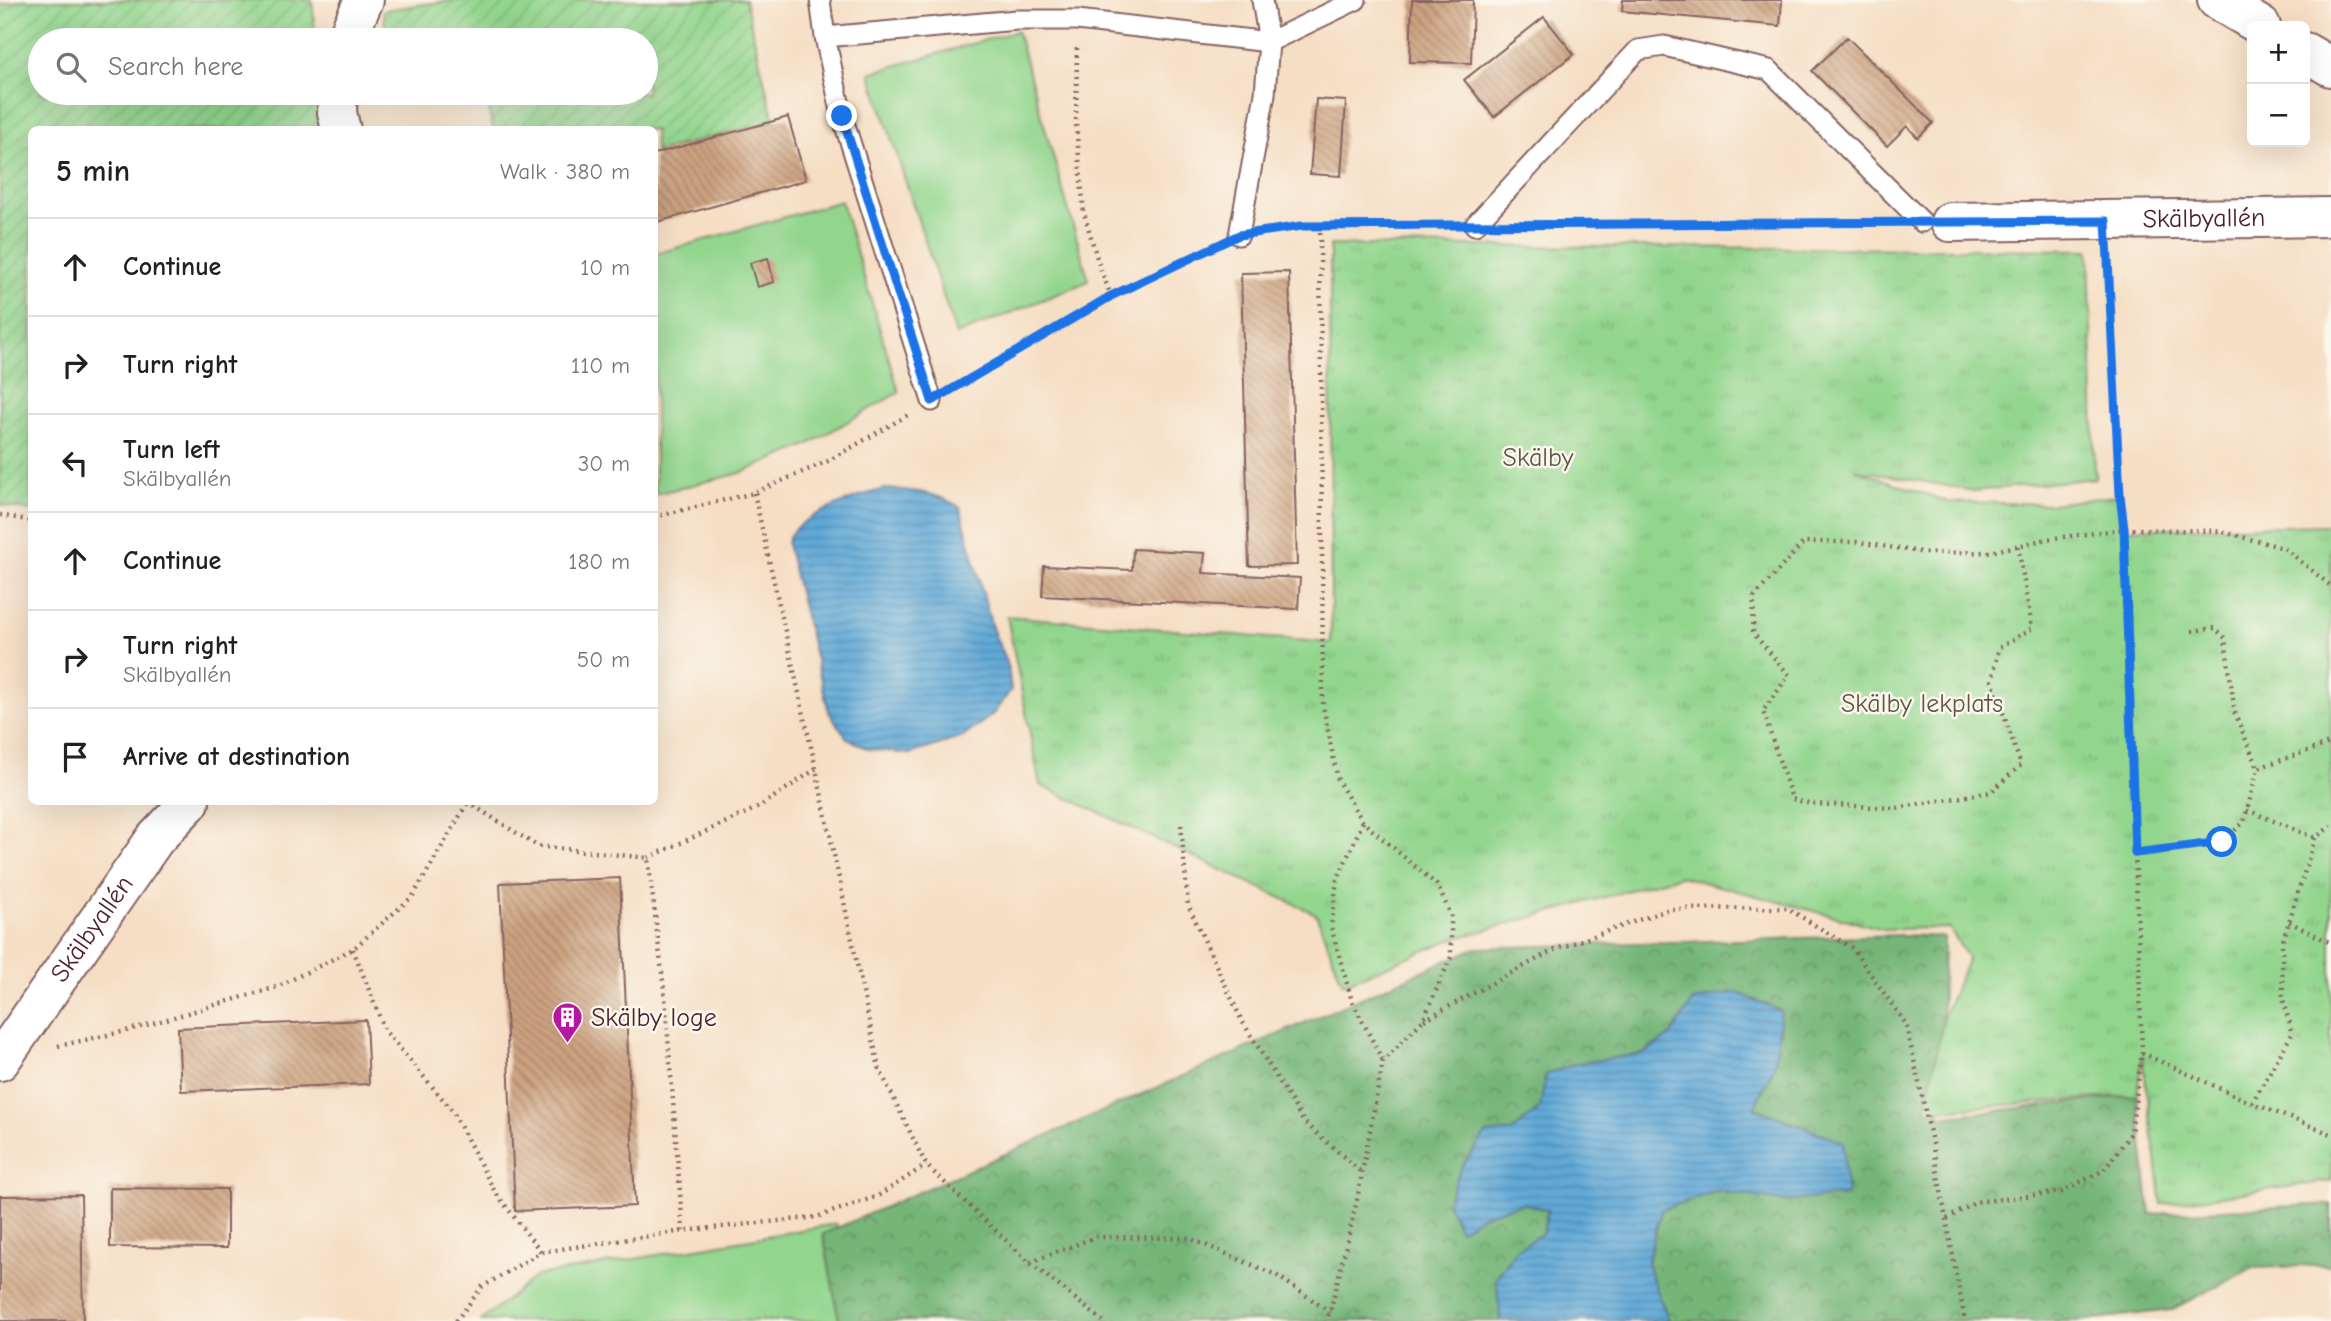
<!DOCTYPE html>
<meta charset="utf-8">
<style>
body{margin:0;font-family:"Comic Neue",sans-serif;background:#f6f6f6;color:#202124}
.controls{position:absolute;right:21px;top:21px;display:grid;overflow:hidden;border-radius:10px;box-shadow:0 7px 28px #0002}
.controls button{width:63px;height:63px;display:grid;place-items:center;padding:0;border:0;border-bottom:2px solid #e0e0e0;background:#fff;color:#202124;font:35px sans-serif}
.stop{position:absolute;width:21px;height:21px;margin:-16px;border:5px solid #1a73e8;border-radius:50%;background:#fff}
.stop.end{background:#1a73e8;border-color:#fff;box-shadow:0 2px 7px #0008}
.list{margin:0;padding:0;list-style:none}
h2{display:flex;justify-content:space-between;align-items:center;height:91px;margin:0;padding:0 28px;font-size:30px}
h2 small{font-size:23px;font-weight:400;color:#757577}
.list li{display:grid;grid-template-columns:46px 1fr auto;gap:21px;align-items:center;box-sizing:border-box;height:98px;padding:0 28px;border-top:2px solid #e0e0e0}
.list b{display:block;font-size:26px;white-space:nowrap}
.list p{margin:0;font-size:23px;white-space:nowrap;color:#757577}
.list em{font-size:23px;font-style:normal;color:#757577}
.icon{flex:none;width:38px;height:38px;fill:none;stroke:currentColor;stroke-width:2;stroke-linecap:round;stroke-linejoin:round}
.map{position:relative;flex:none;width:2331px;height:1321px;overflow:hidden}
.search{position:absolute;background:#fff;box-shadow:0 7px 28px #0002;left:28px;top:28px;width:630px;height:77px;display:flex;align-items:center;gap:18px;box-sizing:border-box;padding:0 24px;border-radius:38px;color:#757577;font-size:26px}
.panel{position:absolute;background:#fff;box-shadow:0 7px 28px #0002;left:28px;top:126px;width:630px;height:679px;border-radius:10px}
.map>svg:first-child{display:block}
.grass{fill:#92d58d;stroke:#6e7a5c;stroke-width:2}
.forest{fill:url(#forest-crowns);stroke:#606a52;stroke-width:2}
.park{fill:url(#park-tufts);stroke:#6e7a5c;stroke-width:2}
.garden{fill:url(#garden-furrows);stroke:#6e7a5c;stroke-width:2}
.water{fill:url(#water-rules);stroke:#556481;stroke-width:2}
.building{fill:url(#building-back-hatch)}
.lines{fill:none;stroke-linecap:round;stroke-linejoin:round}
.service-casing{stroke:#866261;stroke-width:23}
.minor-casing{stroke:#866261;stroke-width:42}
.path{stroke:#866261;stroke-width:4.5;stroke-dasharray:2 5;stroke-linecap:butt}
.service{stroke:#fff;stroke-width:19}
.minor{stroke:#fff;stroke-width:38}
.route{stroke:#1a73e8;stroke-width:9}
.labels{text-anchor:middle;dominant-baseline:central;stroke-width:5;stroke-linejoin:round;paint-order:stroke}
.street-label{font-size:26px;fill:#4a1f2b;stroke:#fbf7ec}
.park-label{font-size:26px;fill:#605648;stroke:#fbf7ec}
.poi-label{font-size:26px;fill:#4a1f2b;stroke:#fbf7ec;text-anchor:start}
</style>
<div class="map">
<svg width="2331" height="1321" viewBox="0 0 2331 1321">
<defs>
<pattern id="forest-crowns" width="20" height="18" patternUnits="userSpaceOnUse" patternTransform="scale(1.75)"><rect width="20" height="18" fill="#75b678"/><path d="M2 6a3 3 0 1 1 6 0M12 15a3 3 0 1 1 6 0" fill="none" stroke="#629363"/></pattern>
<pattern id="park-tufts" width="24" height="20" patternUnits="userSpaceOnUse" patternTransform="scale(1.75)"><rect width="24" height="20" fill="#92d58d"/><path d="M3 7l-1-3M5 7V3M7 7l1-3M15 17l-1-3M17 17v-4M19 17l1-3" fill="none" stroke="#7fb67a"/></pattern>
<pattern id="garden-furrows" width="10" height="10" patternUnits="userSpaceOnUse" patternTransform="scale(1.75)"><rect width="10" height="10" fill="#92d58d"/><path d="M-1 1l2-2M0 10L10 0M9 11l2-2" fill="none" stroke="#7fb67a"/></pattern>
<pattern id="water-rules" width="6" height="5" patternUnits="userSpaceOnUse" patternTransform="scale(1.75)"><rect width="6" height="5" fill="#60a9d7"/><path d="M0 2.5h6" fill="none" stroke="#5189af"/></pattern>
<pattern id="building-back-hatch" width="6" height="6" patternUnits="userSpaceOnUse" patternTransform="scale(1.75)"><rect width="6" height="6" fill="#cca280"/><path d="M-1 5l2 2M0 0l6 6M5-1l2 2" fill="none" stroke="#a88369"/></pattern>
</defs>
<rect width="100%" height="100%" fill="#fbf7ec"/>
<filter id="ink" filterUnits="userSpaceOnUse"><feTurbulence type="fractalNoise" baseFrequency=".0143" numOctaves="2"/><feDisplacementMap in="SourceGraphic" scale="14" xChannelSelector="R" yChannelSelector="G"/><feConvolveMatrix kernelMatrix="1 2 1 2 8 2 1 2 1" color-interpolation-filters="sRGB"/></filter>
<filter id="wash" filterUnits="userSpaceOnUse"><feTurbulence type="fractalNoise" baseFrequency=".00686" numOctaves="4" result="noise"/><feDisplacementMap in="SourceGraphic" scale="28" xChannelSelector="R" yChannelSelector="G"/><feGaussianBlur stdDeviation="1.57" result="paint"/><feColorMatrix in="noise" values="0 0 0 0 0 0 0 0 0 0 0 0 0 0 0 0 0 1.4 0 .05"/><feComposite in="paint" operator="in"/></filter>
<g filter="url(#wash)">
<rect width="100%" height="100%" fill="#f5dec4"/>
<!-- grass -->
<path class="grass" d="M1017,31L1089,281L956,335L870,73Z
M841,201L899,392L807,445L741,473L655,494V254Z
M836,1224L857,1321H481L536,1276Z"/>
<!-- forest -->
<path class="forest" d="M1902,935L1944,937L1940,1117L2137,1095L2150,1214L2331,1204V1265L2253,1268L2171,1310L2079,1321H1669L1647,1264L1661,1210L1717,1191L1783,1201L1847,1195L1843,1142L1754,1108L1775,1065L1693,1001L1671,1035L1643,1054L1578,1063L1540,1108L1513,1131L1486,1135L1483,1215L1524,1203L1548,1210L1543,1233L1516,1250L1496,1278L1501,1321H839L823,1234L1475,948Z"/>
<!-- park -->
<path class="park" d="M1330,245L2089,250L2095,478L1974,491L1854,469L1948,502L2051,504L2120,495L2125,529L2331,525V1181L2162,1204L2142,1056L2137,1095L1925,1111L1944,1015L1968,958L1949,928L1883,929L1680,876L1450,940L1343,984L1316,914L1040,785L1007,616L1331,643Z"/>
<!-- garden -->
<path class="garden" d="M23,0H312L316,40H40V93H321L325,129L32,130L31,511L0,505V5Z
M456,0H745L774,121L655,152L654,130L493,129L485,93H646V40H387L383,10Z"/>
<!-- water -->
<path class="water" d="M885,489C913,490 935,492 960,507L993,631L1008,666L1011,690L993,714L963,737L910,754L868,749L847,738L829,712L787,544C788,541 788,537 791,534C804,515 863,494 885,489Z
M1736,992L1781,1011L1775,1065L1754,1108L1843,1142L1847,1196L1783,1201L1717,1191L1661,1210L1647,1264L1669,1321H1501L1496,1278L1516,1250L1543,1233L1548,1210L1524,1203L1483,1215L1460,1230L1447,1202L1462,1166L1486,1134L1513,1131L1540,1108L1546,1074L1578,1063L1643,1054L1671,1035L1693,1001Z"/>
<g id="blocks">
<!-- building -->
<path class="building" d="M1412,0H1473L1471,63L1410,62Z
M1623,0H1782L1780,26L1622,11Z
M1544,17L1574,54L1494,117L1464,80Z
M1847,37L1933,123L1918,138L1907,126L1887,146L1812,71Z
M1316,99L1346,101L1341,176L1310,174Z
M788,117L806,180L654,223V154Z
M768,258L774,282L757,287L750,263Z
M1289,272L1297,565L1249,566L1241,273Z
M1133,549L1205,553L1203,573L1300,578L1298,609L1042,596L1044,566L1132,570Z
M620,878L635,1206L515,1211L500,883Z
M366,1020L369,1084L181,1091L178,1028Z
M110,1188L227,1189V1248L110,1247Z
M81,1195L83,1321H0V1196Z"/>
</g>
</g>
<g filter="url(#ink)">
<use href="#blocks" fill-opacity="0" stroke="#866261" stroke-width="2"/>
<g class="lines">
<defs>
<path id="service" d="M820,0L825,37L842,116L932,401
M825,37L1017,20H1077L1269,42L1356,0
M1475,225L1638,50L1664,46L1769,70L1922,222
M1239,235L1265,94L1269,42L1262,0"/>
<g id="minor">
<path d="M2217,0L2261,26"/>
<path d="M346,40L364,0"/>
<path d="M2305,52L2331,67"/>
<path d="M338,93L337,112L341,130"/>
<path id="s1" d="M1950,222L2331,217"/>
<path id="s2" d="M0,1061L155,839L190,802"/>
</g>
</defs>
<!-- service casing -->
<use href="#service" class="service-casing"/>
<!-- minor casing -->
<use href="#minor" class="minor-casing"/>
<!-- path -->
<path class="path" d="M1077,48L1076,124L1084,213L1099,265L1111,296
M1515,225L1880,223
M1320,226L1323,706L1338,781L1363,822L1437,885L1451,915V957L1423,1020L1383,1061L1356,1205L1330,1312L1326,1321
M1270,231L1302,226L1446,225
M958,385L1111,296L1215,247
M754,493L816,769L879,1068L926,1165L1029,1262L1103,1321
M0,515L32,521
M654,517L754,493L828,461L908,415
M2018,546L2032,628L1999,648L1992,681L2021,765L1991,792L1896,808L1813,804L1792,799L1763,711L1789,675L1753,633L1754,597L1804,542H1857L1926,553L1991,552L2047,539L2124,529L2219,531L2284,548L2331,586
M2192,631L2215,628L2225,638L2235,714L2258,768
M468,802L537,846L648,858L665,997L683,1231
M2247,810L2315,838
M1363,822L1337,880L1331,927L1352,1001L1383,1061
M1181,825L1188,905L1242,1021L1304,1122L1361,1172
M2135,854L2222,842L2244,822L2258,768L2325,745L2331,741
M648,858L759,807L816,769
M2289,922L2331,943
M353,949L385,1031L452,1110L495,1192L541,1252
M1424,1020L1554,950L1670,909L1787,908L1852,948L1906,1024L1930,1132L1965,1321
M58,1046L126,1031L277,987L353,949L413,896L468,802
M2142,1053L2252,1103L2331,1134
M2252,1103L2292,1034L2283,999L2282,944L2315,838L2331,826
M1947,1219L1976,1202L2061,1192L2104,1170L2131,1133L2142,1053L2124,529L2120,495L2108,257
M1030,1262L1096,1237L1189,1238L1276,1275L1330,1312
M456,1321L482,1287L541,1252L683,1231L817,1217L878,1196L926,1165"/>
<!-- service -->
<use href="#service" class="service"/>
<!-- minor -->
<use href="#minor" class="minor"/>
</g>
</g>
<g class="lines" filter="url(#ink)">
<!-- route -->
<path class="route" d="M842,116L932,401L1111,296L1239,235L1302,226L2106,221L2120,495L2124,529L2135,853L2222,842"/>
</g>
<!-- icons -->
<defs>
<symbol id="building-pin" viewBox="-11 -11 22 30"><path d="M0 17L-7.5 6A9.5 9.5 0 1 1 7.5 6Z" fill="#b5179e" stroke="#fbf7ec"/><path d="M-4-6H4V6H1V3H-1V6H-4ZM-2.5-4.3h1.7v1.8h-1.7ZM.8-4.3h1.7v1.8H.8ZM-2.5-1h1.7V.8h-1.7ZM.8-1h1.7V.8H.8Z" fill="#fff"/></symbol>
</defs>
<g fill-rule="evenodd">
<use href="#building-pin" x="550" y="1000" width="35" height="47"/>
</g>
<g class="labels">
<!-- street labels -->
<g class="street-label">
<text stroke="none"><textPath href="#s1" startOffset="254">Skälbyallén</textPath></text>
<text stroke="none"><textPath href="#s2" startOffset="161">Skälbyallén</textPath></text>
</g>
<!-- park labels -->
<g class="park-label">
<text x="1538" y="458">Skälby</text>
<text x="1922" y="704">Skälby lekplats</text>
</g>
<!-- poi labels -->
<g class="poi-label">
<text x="591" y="1018">Skälby loge</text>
</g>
</g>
</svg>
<div class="controls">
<button>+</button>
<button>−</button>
</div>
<div class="stop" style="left:2222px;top:842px"></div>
<div class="stop end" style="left:842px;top:116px"></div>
<div class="search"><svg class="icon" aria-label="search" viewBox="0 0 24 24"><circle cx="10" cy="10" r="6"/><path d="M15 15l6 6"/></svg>Search here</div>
<section class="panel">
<h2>5 min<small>Walk · 380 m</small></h2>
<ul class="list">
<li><svg class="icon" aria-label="ahead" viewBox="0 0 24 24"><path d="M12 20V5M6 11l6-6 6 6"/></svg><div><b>Continue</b></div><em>10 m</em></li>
<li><svg class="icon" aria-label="right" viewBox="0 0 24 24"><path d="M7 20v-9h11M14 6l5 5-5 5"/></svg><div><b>Turn right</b></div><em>110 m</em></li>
<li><svg class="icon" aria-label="left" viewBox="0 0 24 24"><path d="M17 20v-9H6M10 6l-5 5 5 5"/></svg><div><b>Turn left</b><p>Skälbyallén</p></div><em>30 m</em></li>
<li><svg class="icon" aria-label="ahead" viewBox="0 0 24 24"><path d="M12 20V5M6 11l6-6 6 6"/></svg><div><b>Continue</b></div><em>180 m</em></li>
<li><svg class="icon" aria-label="right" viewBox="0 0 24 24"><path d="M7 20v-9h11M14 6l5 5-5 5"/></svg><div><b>Turn right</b><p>Skälbyallén</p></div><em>50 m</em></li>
<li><svg class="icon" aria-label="arrive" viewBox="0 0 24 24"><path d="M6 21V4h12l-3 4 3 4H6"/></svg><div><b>Arrive at destination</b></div></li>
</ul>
</section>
</div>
